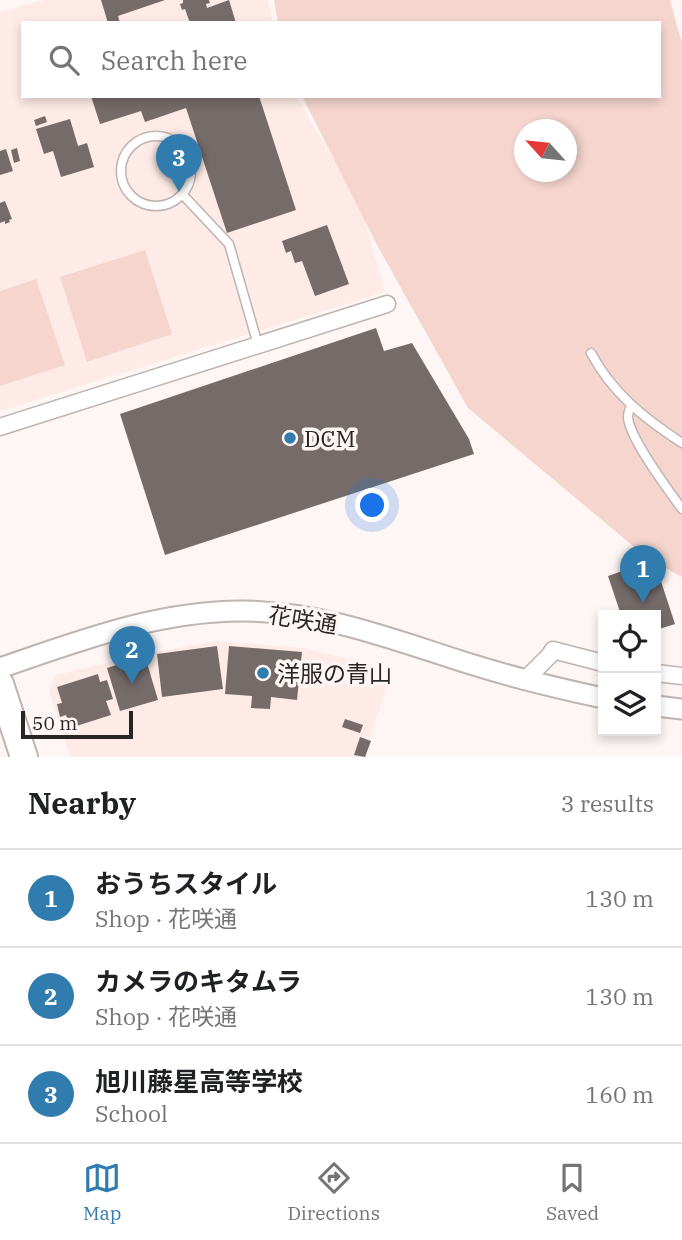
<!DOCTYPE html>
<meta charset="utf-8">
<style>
body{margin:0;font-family:"IBM Plex Serif","Noto Sans JP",serif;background:#f2f2f2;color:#202124}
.controls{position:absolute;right:21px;bottom:21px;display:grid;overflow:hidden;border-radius:0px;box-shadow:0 4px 10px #0003}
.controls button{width:63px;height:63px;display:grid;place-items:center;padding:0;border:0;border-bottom:2px solid #e0e0e0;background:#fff;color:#202124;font:35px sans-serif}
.compass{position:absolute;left:514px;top:119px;width:63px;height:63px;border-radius:50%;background:#fff;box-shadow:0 4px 10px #0003;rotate:297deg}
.scale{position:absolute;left:21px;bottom:18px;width:112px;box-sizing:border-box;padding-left:7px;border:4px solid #282524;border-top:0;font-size:19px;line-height:24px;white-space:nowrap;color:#282524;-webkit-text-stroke:5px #fef6f4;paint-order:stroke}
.you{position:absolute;left:373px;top:506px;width:24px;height:24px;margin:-18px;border:5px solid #fff;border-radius:50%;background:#1a73e8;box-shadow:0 0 0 10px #1a73e833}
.badge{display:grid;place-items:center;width:46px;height:46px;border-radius:50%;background:#317caf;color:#fff;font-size:23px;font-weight:700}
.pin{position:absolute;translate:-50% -58px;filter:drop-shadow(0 2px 4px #0008)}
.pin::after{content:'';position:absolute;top:37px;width:24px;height:21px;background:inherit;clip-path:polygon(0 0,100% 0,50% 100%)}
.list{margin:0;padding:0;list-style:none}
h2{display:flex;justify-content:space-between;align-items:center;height:91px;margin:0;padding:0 28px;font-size:30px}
h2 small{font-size:23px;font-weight:400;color:#757577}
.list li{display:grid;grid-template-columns:46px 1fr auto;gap:21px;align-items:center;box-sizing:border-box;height:98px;padding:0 28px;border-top:2px solid #e0e0e0}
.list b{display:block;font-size:26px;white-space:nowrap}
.list p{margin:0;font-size:23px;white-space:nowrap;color:#757577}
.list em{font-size:23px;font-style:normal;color:#757577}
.icon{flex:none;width:38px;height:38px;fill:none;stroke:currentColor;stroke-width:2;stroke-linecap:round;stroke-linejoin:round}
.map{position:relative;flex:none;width:682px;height:757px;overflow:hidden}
.search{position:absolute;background:#fff;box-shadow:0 4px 10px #0003;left:21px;right:21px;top:21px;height:77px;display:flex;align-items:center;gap:18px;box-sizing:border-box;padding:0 24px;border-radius:0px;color:#757577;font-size:26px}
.sheet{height:385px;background:#fff}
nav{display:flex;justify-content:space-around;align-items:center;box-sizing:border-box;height:98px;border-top:2px solid #e0e0e0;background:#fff;font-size:19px;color:#757577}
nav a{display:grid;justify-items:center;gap:4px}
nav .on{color:#317caf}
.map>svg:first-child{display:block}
.built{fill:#feebe7}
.green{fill:#f5d5ce;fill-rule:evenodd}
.building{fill:#756c6a}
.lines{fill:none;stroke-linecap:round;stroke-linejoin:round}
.service-casing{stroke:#beb4b2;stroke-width:11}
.minor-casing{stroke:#beb4b2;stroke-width:19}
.tertiary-casing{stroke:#beb4b2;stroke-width:23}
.trunk-casing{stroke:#beb4b2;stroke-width:30}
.service{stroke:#fff;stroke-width:8}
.minor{stroke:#fff;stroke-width:16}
.tertiary{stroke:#fff;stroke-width:19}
.trunk{stroke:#fff;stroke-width:26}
.poi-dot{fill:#317caf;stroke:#fef6f4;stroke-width:2.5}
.labels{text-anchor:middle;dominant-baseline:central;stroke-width:7;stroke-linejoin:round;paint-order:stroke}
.poi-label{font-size:23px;fill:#282524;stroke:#fef6f4;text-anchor:start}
.street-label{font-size:23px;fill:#282524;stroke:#fef6f4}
</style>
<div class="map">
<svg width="682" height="757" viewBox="0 0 682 757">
<rect width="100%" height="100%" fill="#fef6f4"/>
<!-- built -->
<path class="built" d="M44,0H268L273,23H23V96H296L361,207L385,292L0,411V12Z
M216,641L303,648L393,669L363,757H70L49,690L56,675L144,654Z"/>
<!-- green -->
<path class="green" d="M274,0H670L682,43V577L645,556L468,408L377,245L302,96H659V23H278ZM524,130H566V172H524Z
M145,250L172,334L87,362L60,277Z
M36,279L65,365L0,386V291Z"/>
<!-- building -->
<path class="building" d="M101,0H165L118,16L120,23H108Z
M183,0H209L210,3L206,4L207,8L229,0L236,23H190L185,9L182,10L180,4L183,3Z
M91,96H259L296,210L227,233L186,108L145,122L141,111L100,124Z
M45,116L47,122L36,126L34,120Z
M70,119L78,146L87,143L94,167L61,177L53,151L44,154L36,129Z
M17,148L20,161L14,163L11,150Z
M6,149L13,171L0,175V151Z
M5,201L12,219L9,220L10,222L5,224V221L0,223V203Z
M327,225L349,284L315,296L302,261L295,263L291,251L286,253L282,241Z
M376,328L384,351L412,343L469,439L474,454L165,555L120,414Z
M654,560L675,624L656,630V615H621L608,576Z
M217,646L223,689L162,697L157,654Z
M229,646L302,652L297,700L271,697L270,709L251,708L252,696L225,694Z
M145,656L158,700L120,711L107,668Z
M98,674L100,682L107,680L113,699L106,701L111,715L70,728L66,715L60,717L57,704L62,703L57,687Z
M345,719L363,725L360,733L342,727Z
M360,737L371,741L365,757L354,755Z"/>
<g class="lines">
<defs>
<path id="service" d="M121 171a35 35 0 1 1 70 0a35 35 0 1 1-70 0Z
M183,195L229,244L258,345
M591,353C613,394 644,418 682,443
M631,406C629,411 628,412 628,417C629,438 669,491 682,509"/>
<path id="minor" d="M0,427L387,304
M656,673L682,676
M524,681L550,655L553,650L603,663"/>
<path id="tertiary" d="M0,668C79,641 157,611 242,611C319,611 392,639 464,662C511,677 556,688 603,698
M656,706L682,709"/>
<path id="trunk" d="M0,684L24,757"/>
</defs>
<!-- service casing -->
<use href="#service" class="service-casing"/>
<!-- minor casing -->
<use href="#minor" class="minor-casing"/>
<!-- tertiary casing -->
<use href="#tertiary" class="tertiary-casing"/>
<!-- trunk casing -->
<use href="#trunk" class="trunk-casing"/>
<!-- service -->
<use href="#service" class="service"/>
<!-- minor -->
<use href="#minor" class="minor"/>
<!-- tertiary -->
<use href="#tertiary" class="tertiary"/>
<!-- trunk -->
<use href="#trunk" class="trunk"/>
</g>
<!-- markers -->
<g class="poi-dot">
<circle cx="290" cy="438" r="7"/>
<circle cx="263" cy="673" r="7"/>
</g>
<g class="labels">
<!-- poi labels -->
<g class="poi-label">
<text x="304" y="438">DCM</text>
<text x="277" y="673">洋服の青山</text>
</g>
<!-- street labels -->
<g class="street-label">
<text transform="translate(303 619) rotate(9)">花咲通</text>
</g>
</g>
</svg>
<div class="controls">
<button><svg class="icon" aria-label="locate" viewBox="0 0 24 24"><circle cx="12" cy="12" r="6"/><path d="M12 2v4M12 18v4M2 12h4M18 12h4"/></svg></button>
<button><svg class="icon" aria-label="layers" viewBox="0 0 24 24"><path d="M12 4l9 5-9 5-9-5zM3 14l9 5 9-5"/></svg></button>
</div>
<svg class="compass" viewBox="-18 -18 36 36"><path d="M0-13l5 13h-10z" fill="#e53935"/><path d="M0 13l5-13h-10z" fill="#757577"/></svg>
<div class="scale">50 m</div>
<div class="you"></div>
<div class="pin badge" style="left:643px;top:603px">1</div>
<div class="pin badge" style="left:132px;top:684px">2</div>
<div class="pin badge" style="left:179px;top:192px">3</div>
<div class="search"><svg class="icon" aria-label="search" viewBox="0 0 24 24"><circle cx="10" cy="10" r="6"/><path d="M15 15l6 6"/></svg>Search here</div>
</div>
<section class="sheet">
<h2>Nearby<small>3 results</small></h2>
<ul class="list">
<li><span class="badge">1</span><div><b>おうちスタイル</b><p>Shop · 花咲通</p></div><em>130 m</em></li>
<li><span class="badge">2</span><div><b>カメラのキタムラ</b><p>Shop · 花咲通</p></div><em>130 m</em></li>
<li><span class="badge">3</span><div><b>旭川藤星高等学校</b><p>School</p></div><em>160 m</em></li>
</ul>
</section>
<nav>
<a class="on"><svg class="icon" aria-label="map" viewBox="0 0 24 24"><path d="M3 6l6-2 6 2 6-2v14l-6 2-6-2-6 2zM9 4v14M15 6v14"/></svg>Map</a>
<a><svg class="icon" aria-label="directions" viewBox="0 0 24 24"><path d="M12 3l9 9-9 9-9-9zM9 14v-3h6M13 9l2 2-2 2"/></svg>Directions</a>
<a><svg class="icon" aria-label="saved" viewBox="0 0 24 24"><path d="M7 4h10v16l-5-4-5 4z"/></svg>Saved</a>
</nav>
